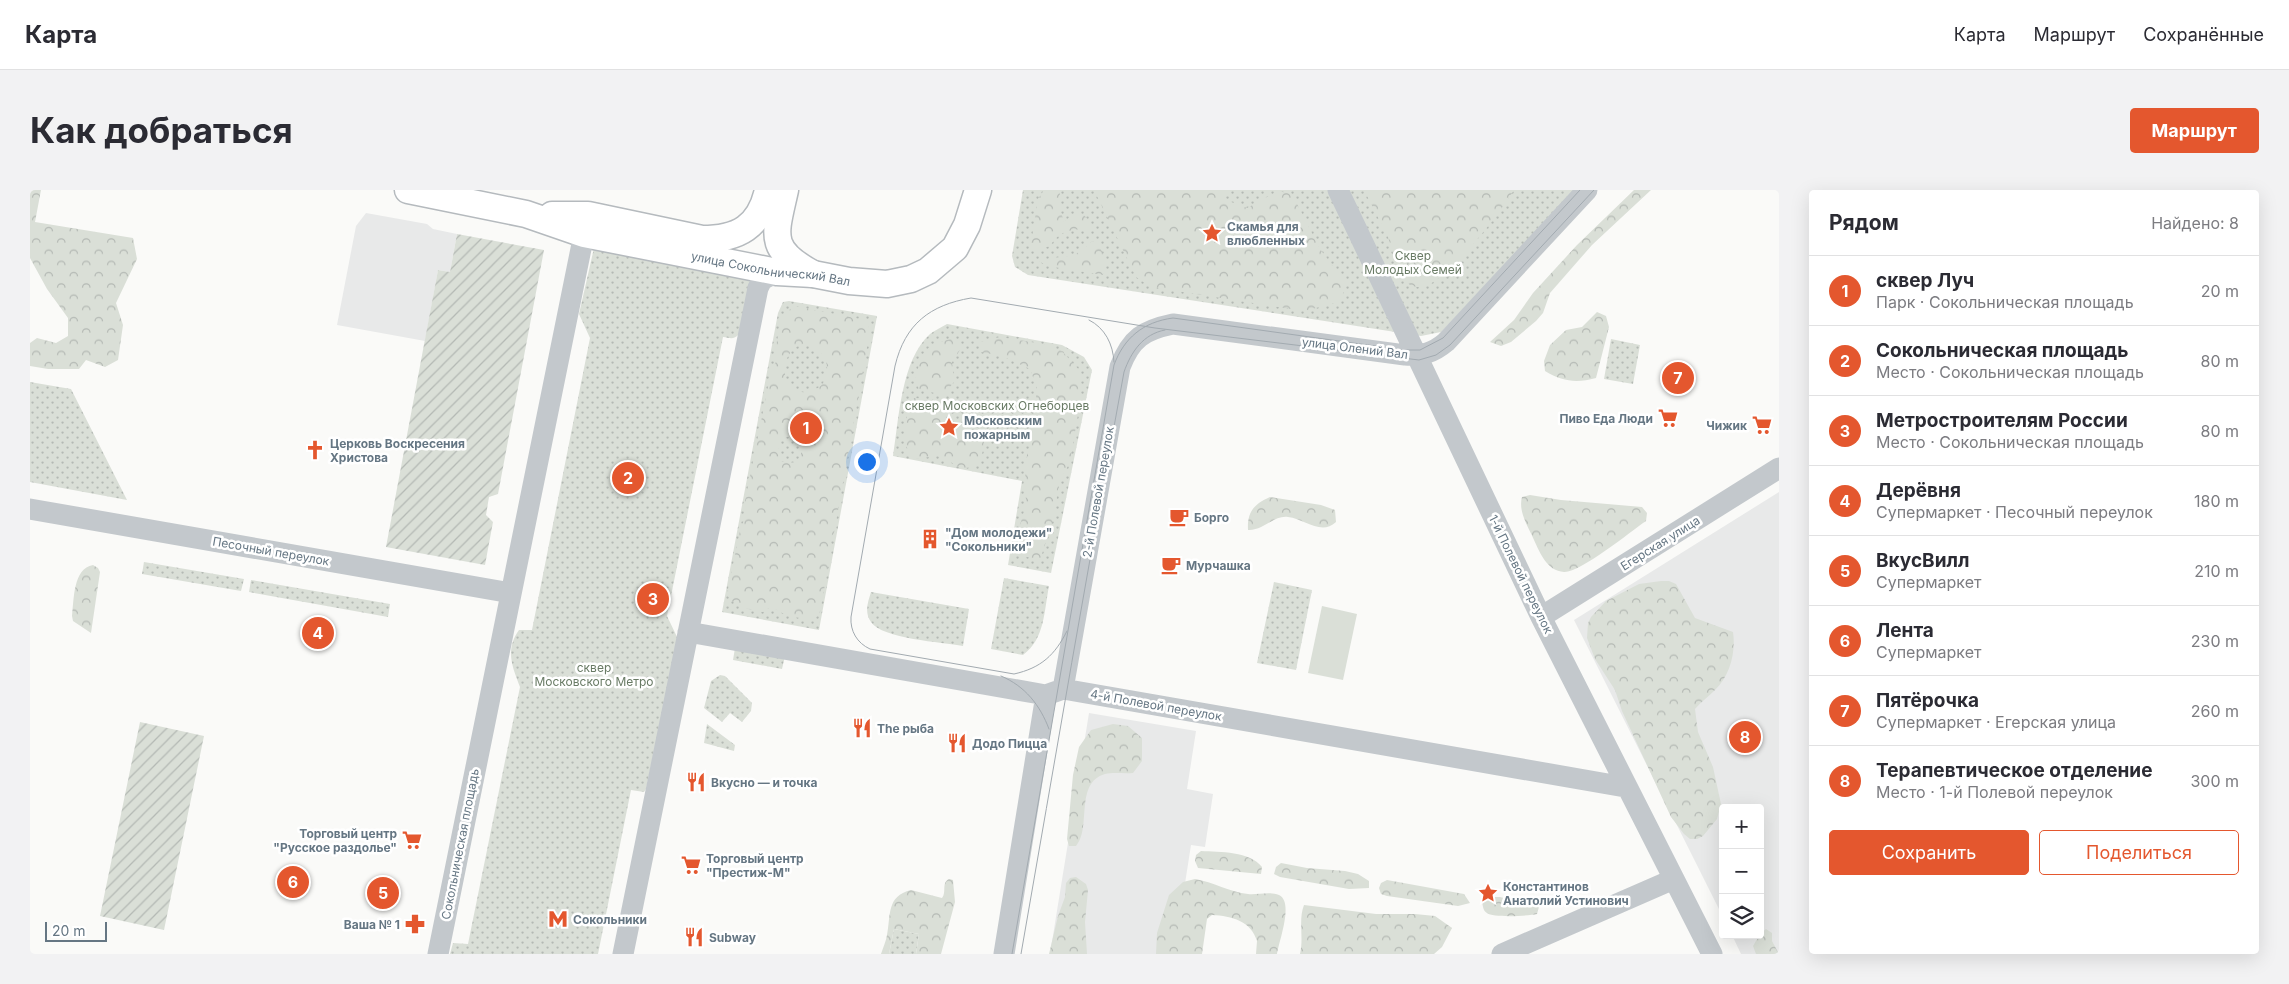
<!DOCTYPE html>
<html lang="ru">
<meta charset="utf-8">
<style>
body{margin:0;font-family:Inter,sans-serif;background:#f2f2f3;color:#2b2b33}
.controls{position:absolute;right:15px;bottom:15px;display:grid;overflow:hidden;border-radius:5px;box-shadow:0 5px 20px #0002}
.controls button{width:45px;height:45px;display:grid;place-items:center;padding:0;border:0;border-bottom:1px solid #e1e1e2;background:#fff;color:#2b2b33;font:25px sans-serif}
.scale{position:absolute;left:15px;bottom:12px;width:62px;box-sizing:border-box;padding-left:5px;border:2px solid #657683;border-top:0;font-size:14px;line-height:18px;white-space:nowrap;color:#657683;-webkit-text-stroke:4px #fff;paint-order:stroke}
.you{position:absolute;left:836px;top:271px;width:18px;height:18px;margin:-12px;border:4px solid #fff;border-radius:50%;background:#1a73e8;box-shadow:0 0 0 8px #1a73e833}
.badge{display:grid;place-items:center;width:32px;height:32px;border-radius:50%;background:#e4572e;color:#fff;font-size:16px;font-weight:700}
.pin{position:absolute;translate:-50% -50%;border:2px solid #fff;box-shadow:0 1px 5px #0006}
.list{margin:0;padding:0;list-style:none}
h2{display:flex;justify-content:space-between;align-items:center;height:65px;margin:0;padding:0 20px;font-size:21px}
h2 small{font-size:16px;font-weight:400;color:#7c7c81}
.list li{display:grid;grid-template-columns:32px 1fr auto;gap:15px;align-items:center;box-sizing:border-box;height:70px;padding:0 20px;border-top:1px solid #e1e1e2}
.list b{display:block;font-size:19px;white-space:nowrap}
.list p{margin:0;font-size:16px;white-space:nowrap;color:#7c7c81}
.list em{font-size:16px;font-style:normal;color:#7c7c81}
.actions{display:flex;gap:10px;padding:15px 20px}
.actions a{flex:1;padding:11px 0;border:1px solid #e4572e;border-radius:5px;text-align:center;font-size:18px;color:#e4572e}
.actions .main{background:#e4572e;color:#fff}
.icon{flex:none;width:28px;height:28px;fill:none;stroke:currentColor;stroke-width:2;stroke-linecap:round;stroke-linejoin:round}
.map{position:relative;flex:none;width:1749px;height:764px;overflow:hidden;border-radius:5px}
header{display:flex;align-items:center;gap:30px;box-sizing:border-box;height:70px;padding:0 25px;background:#fff;border-bottom:1px solid #e1e1e2}
header strong{font-size:24px}
nav{display:flex;gap:28px;margin-inline-start:auto;font-size:18px}
.intro{display:flex;align-items:center;justify-content:space-between;box-sizing:border-box;height:120px;padding:0 30px}
h1{margin:0;font-size:35px}
.button{padding:12px 22px;border-radius:5px;background:#e4572e;color:#fff;font-size:18px;font-weight:700}
main{display:flex;gap:30px;padding:0 30px}
aside{flex:1;background:#fff;border-radius:5px;box-shadow:0 5px 20px #0002}
.map>svg:first-child{display:block}
.built{fill:#e8e9e9}
.grass{fill:url(#grass-dots)}
.forest{fill:url(#forest-crowns);fill-rule:evenodd}
.garden{fill:url(#garden-furrows)}
.pitch{fill:#dadfd7}
.lines{fill:none;stroke-linecap:round;stroke-linejoin:round}
.major-casing{stroke:#b5babe;stroke-width:29}
.minor{stroke:#c3c8cc;stroke-width:21}
.major{stroke:#fff;stroke-width:26}
.tram{stroke:#a2aab0;stroke-width:1}
.labels{text-anchor:middle;dominant-baseline:central;stroke-width:5;stroke-linejoin:round;paint-order:stroke}
.poi-label{font-size:12px;font-weight:bold;fill:#657683;stroke:#fff;text-anchor:start}
.park-label{font-size:12px;fill:#687a64;stroke:#fff}
.street-label{font-size:12px;fill:#657683;stroke:#fff}
</style>
<header>
<strong>Карта</strong>
<nav><a>Карта</a><a>Маршрут</a><a>Сохранённые</a></nav>
</header>
<div class="intro"><h1>Как добраться</h1><a class="button">Маршрут</a></div>
<main>
<div class="map">
<svg width="1749" height="764" viewBox="0 0 1749 764">
<defs>
<pattern id="grass-dots" width="8" height="8" patternUnits="userSpaceOnUse" patternTransform="scale(1.25)"><rect width="8" height="8" fill="#dadfd7"/><path d="M2 2h.1M6 6h.1" fill="none" stroke="#b4b9b4" stroke-width="1.8" stroke-linecap="round"/></pattern>
<pattern id="forest-crowns" width="20" height="18" patternUnits="userSpaceOnUse" patternTransform="scale(1.25)"><rect width="20" height="18" fill="#dadfd7"/><path d="M2 6a3 3 0 1 1 6 0M12 15a3 3 0 1 1 6 0" fill="none" stroke="#b4b9b4"/></pattern>
<pattern id="garden-furrows" width="10" height="10" patternUnits="userSpaceOnUse" patternTransform="scale(1.25)"><rect width="10" height="10" fill="#dadfd7"/><path d="M-1 1l2-2M0 10L10 0M9 11l2-2" fill="none" stroke="#b4b9b4"/></pattern>
</defs>
<rect width="100%" height="100%" fill="#fafaf8"/>
<!-- built -->
<path class="built" d="M336,23L397,34L403,39L427,44L420,82L408,80L395,151L307,135L326,36Z
M1749,302V764H1711L1702,745H1730V618H1693V727L1544,430Z
M1059,523L1166,541L1157,599L1183,604L1175,657L1161,655L1144,764H1020Z"/>
<!-- grass -->
<path class="grass" d="M993,0H1547L1411,142L1391,146L998,85L985,77L982,66Z
M564,58L719,87L720,90L709,144C704,150 700,148 693,147L637,426L648,449L616,599L614,602L601,600L568,764H420L423,753L438,754L490,497C482,476 475,460 489,440H502L560,148L549,124Z
M759,111L847,126L789,440L692,422L748,123L753,112Z
M917,134L1032,155L1054,167L1062,180L1021,383L978,375L992,291L863,266C869,229 871,170 900,144C905,140 912,137 917,134Z
M1581,149L1610,155L1603,194L1574,189Z
M0,192L41,199L97,310L0,292Z
M114,372L214,389L211,401L112,384Z
M974,388L1019,396C1014,421 1015,449 993,465L961,459Z
M221,390L360,414L358,427L219,402Z
M1244,392L1282,400L1266,480L1227,473Z
M841,402L939,419L933,456C912,452 852,449 841,432C834,422 838,412 841,402Z
M705,458L755,466L752,479L703,470Z
M690,485L695,486L722,513L721,521L712,532L700,523L692,532L674,518L681,491Z
M677,534L705,555L704,561L674,553Z
M864,739L889,744L886,764H859Z"/>
<!-- forest -->
<path class="forest" d="M0,0H11L5,32L103,48L107,69L86,113L93,135L88,170L75,177L56,170L49,179H18L0,176V153L7,148L26,153L38,146V128L17,99L0,68Z
M1014,0H1030L1029,16L1034,32L1043,24H1053L1060,32L1059,39C1042,39 1030,40 1020,56L1003,61L1001,54L1008,9Z
M1064,0H1195L1196,10L1217,18L1248,1L1262,4L1290,59L1317,95L1309,112L1274,121L1121,97L1106,87Z
M1334,0H1484C1470,23 1419,89 1395,96C1388,98 1383,97 1377,93L1369,82L1358,47Z
M1604,0H1621L1562,55L1520,103L1513,123L1506,131L1481,152L1471,156L1460,152L1484,130L1503,103L1547,55Z
M1062,51L1069,54C1073,65 1079,74 1073,85L1017,76L1009,71C1031,64 1044,72 1062,51Z
M764,116L835,130C840,138 842,142 838,152L804,343L800,348L802,356L790,422L784,430C769,428 753,427 742,416L733,422C718,419 704,418 697,404L711,336L716,327L714,316L742,177L746,172L744,166L752,126ZM773,154C789,156 801,169 796,187C792,203 765,209 757,192C751,178 757,158 773,154ZM762,246L771,253V264L767,272L758,273L750,271L748,261L752,248Z
M1567,122L1576,126L1579,137L1566,188C1547,193 1533,192 1515,181L1514,171L1520,155L1536,140L1552,137Z
M970,147L1013,154L1032,161L1050,181L1051,206L1040,272L1029,293L1024,327L1010,370L993,366L989,356L990,335L996,315L995,272L1001,252L1007,198L1000,179L972,166L951,162L949,158L950,152Z
M921,149L928,151L930,160L922,172L924,192L920,197V204L916,206L889,199L885,191C892,164 891,156 921,149Z
M885,208L905,210L913,214L916,230L926,235L947,237C958,250 953,260 949,275C922,284 926,269 907,266C902,266 893,268 887,269L878,263C874,245 876,227 880,209Z
M1500,305L1531,310L1612,317L1617,323L1616,331C1600,342 1550,383 1534,382C1517,381 1510,363 1504,350C1498,336 1488,322 1492,307Z
M1240,307L1291,315L1305,320L1306,332C1291,346 1275,329 1258,327C1244,325 1233,341 1218,340C1217,322 1224,314 1240,307Z
M63,375L68,378L70,382L61,443L43,431L42,426C44,410 43,378 63,375Z
M1631,391H1639L1646,394L1665,428L1703,442C1706,462 1700,486 1685,500C1678,507 1671,512 1665,519L1668,542L1683,577L1691,614L1687,629L1673,646L1667,649H1660L1654,644L1641,627L1592,521L1585,500L1565,469L1557,448L1558,433L1561,427L1576,411L1609,394Z
M1083,534L1098,536L1112,548V571L1103,583C1094,584 1084,582 1075,584C1044,593 1062,638 1046,656H1039L1037,649L1043,585L1049,557L1061,540Z
M1171,661C1190,662 1220,661 1232,677L1231,684L1168,678L1165,671L1166,665Z
M1251,673L1277,678L1315,681L1328,684L1339,691V698L1319,699L1250,687L1244,684L1246,677Z
M1046,687L1056,694L1058,700L1055,732L1057,764H1019L1028,726L1035,707L1036,693L1040,688Z
M919,689L923,690L925,712L911,764H886L889,744L864,739L859,764H851C853,758 856,751 857,745C861,726 856,706 881,700L912,708C917,702 911,693 919,689Z
M1165,689C1183,692 1200,702 1218,704C1228,705 1239,701 1249,705C1264,712 1249,751 1247,764H1226L1227,751C1221,731 1202,726 1182,725L1177,729L1172,764H1126L1127,743L1139,705L1153,692Z
M1357,690L1434,704L1440,713L1428,716L1357,706L1351,704L1349,698L1351,693Z
M1457,707H1470L1509,717L1507,724C1499,726 1463,728 1457,723C1453,721 1453,716 1452,712Z
M1274,715L1346,724H1385L1405,726L1422,738L1412,757L1404,764H1270C1274,748 1268,730 1274,715Z
M1736,739L1742,743V751L1749,764H1726L1723,756L1730,744Z"/>
<!-- garden -->
<path class="garden" d="M427,44L514,60L468,304L459,307L456,325L463,332L455,375L356,357L408,80L420,82Z
M110,532L174,546L134,740L70,726Z"/>
<!-- pitch -->
<path class="pitch" d="M1292,416L1327,424L1313,490L1278,483Z"/>
<g class="lines">
<defs>
<g id="major">
<path id="s1" d="M378,0L496,24L554,44L747,82L783,84L819,91L857,94L881,89L898,81L925,58L937,35L948,0"/>
<path d="M755,0C745,45 737,59 783,84"/>
<path d="M522,25H558L672,49C708,49 730,37 738,0"/>
</g>
</defs>
<!-- major casing -->
<use href="#major" class="major-casing"/>
<!-- minor -->
<path class="minor" d="M1308,0L1511,427L1682,764
M0,319L481,403
M1511,427L1749,278
M658,442L1016,505L1033,499L1595,597
M1033,499L1090,177C1101,148 1114,140 1143,134L1375,165C1392,166 1403,163 1416,152L1557,0
M408,764L554,44L557,38L563,33
M593,764L728,98L732,90L747,82
M974,764L1016,505
M1472,764L1644,689"/>
<!-- major -->
<use href="#major" class="major"/>
<!-- tram -->
<path class="tram" d="M1059,130C1075,138 1083,154 1084,172
M1037,441C1025,465 1011,478 984,484L840,459C827,453 820,441 821,427L865,176C875,134 900,115 941,108L1125,138L1389,170L1406,165L1420,155L1564,0
M971,486C995,496 1010,515 1019,539
M982,764L1084,175C1094,148 1113,132 1143,128L1374,160H1390L1413,148L1550,0
M991,764C1025,570 1058,375 1094,182C1101,162 1113,144 1135,140"/>
</g>
<!-- icons -->
<defs>
<symbol id="sight-bare" viewBox="-9 -9 18 18"><path d="M0-6L1.8-2.2L6-1.7L2.9 1.2L3.7 5.4L0 3.3L-3.7 5.4L-2.9 1.2L-6-1.7L-1.8-2.2Z" fill="#e4572e" stroke="#fff" stroke-width="2.5" paint-order="stroke"/></symbol>
<symbol id="supermarket-bare" viewBox="-9 -9 18 18"><path d="M-6-5.5h2.5l.6 2H6L4.5 2H-2.5L-4.4-4H-6ZM-1.5 3.2a1.3 1.3 0 1 0 .1 0ZM3 3.2a1.3 1.3 0 1 0 .1 0Z" fill="#e4572e" stroke="#fff" stroke-width="2.5" paint-order="stroke"/></symbol>
<symbol id="church-bare" viewBox="-9 -9 18 18"><path d="M-1.2-6h2.4v3.5h3.3v2.4h-3.3V6h-2.4V-.1h-3.3v-2.4h3.3Z" fill="#e4572e" stroke="#fff" stroke-width="2.5" paint-order="stroke"/></symbol>
<symbol id="cafe-bare" viewBox="-9 -9 18 18"><path d="M-5.5-4.5H6V0H3Q3 3.5 0 3.5H-2.5Q-5.5 3.5-5.5 0ZM3-3.2v2h1.7v-2ZM-6 4.5H4V6H-6Z" fill="#e4572e" stroke="#fff" stroke-width="2.5" paint-order="stroke"/></symbol>
<symbol id="building-bare" viewBox="-9 -9 18 18"><path d="M-4-6H4V6H1V3H-1V6H-4ZM-2.5-4.3h1.7v1.8h-1.7ZM.8-4.3h1.7v1.8H.8ZM-2.5-1h1.7V.8h-1.7ZM.8-1h1.7V.8H.8Z" fill="#e4572e" stroke="#fff" stroke-width="2.5" paint-order="stroke"/></symbol>
<symbol id="restaurant-bare" viewBox="-9 -9 18 18"><path d="M-5-6h1v4h1v-4h1v4h1v-4h1v5L-1.5 .5V6h-2V.5L-5-1ZM5-6V6H3V1.5H1.5Q1.5-4 5-6Z" fill="#e4572e" stroke="#fff" stroke-width="2.5" paint-order="stroke"/></symbol>
<symbol id="metro-bare" viewBox="-9 -9 18 18"><path d="M-5.5 5V-5H-3L0 0L3-5H5.5V5H3V-.5L0 4L-3-.5V5Z" fill="#e4572e" stroke="#fff" stroke-width="2.5" paint-order="stroke"/></symbol>
<symbol id="pharmacy-bare" viewBox="-9 -9 18 18"><path d="M-2-6h4v4h4v4h-4v4h-4v-4h-4v-4h4Z" fill="#e4572e" stroke="#fff" stroke-width="2.5" paint-order="stroke"/></symbol>
</defs>
<g fill-rule="evenodd">
<use href="#sight-bare" x="1168" y="29" width="28" height="28"/>
<use href="#supermarket-bare" x="1624" y="214" width="28" height="28"/>
<use href="#supermarket-bare" x="1718" y="221" width="28" height="28"/>
<use href="#sight-bare" x="905" y="223" width="28" height="28"/>
<use href="#church-bare" x="271" y="246" width="28" height="28"/>
<use href="#cafe-bare" x="1135" y="313" width="28" height="28"/>
<use href="#building-bare" x="886" y="335" width="28" height="28"/>
<use href="#cafe-bare" x="1127" y="361" width="28" height="28"/>
<use href="#restaurant-bare" x="818" y="524" width="28" height="28"/>
<use href="#restaurant-bare" x="913" y="539" width="28" height="28"/>
<use href="#restaurant-bare" x="652" y="578" width="28" height="28"/>
<use href="#supermarket-bare" x="368" y="636" width="28" height="28"/>
<use href="#supermarket-bare" x="647" y="661" width="28" height="28"/>
<use href="#sight-bare" x="1444" y="689" width="28" height="28"/>
<use href="#metro-bare" x="514" y="715" width="28" height="28"/>
<use href="#pharmacy-bare" x="371" y="720" width="28" height="28"/>
<use href="#restaurant-bare" x="650" y="733" width="28" height="28"/>
</g>
<g class="labels">
<!-- poi labels -->
<g class="poi-label">
<text x="1197" y="36">Скамья для<tspan x="1197" dy="14">влюбленных</tspan></text>
<text x="1623" y="228" text-anchor="end">Пиво Еда Люди</text>
<text x="934" y="230">Московским<tspan x="934" dy="14">пожарным</tspan></text>
<text x="1717" y="235" text-anchor="end">Чижик</text>
<text x="300" y="253">Церковь Воскресения<tspan x="300" dy="14">Христова</tspan></text>
<text x="1164" y="327">Борго</text>
<text x="915" y="342">"Дом молодежи"<tspan x="915" dy="14">"Сокольники"</tspan></text>
<text x="1156" y="375">Мурчашка</text>
<text x="847" y="538">The рыба</text>
<text x="942" y="553">Додо Пицца</text>
<text x="681" y="592">Вкусно — и точка</text>
<text x="367" y="643" text-anchor="end">Торговый центр<tspan x="367" dy="14">"Русское раздолье"</tspan></text>
<text x="676" y="668">Торговый центр<tspan x="676" dy="14">"Престиж-М"</tspan></text>
<text x="1473" y="696">Константинов<tspan x="1473" dy="14">Анатолий Устинович</tspan></text>
<text x="543" y="729">Сокольники</text>
<text x="370" y="734" text-anchor="end">Ваша № 1</text>
<text x="679" y="747">Subway</text>
</g>
<!-- park labels -->
<g class="park-label">
<text x="1383" y="65">Сквер<tspan x="1383" dy="14">Молодых Семей</tspan></text>
<text x="967" y="215">сквер Московских Огнеборцев</text>
<text x="564" y="477">сквер<tspan x="564" dy="14">Московского Метро</tspan></text>
</g>
<!-- street labels -->
<g class="street-label">
<text stroke="none"><textPath href="#s1" startOffset="372">улица Сокольнический Вал</textPath></text>
<text transform="translate(1325 158) rotate(7)">улица Олений Вал</text>
<text transform="translate(1068 302) rotate(-80)">2-й Полевой переулок</text>
<text transform="translate(1630 353) rotate(-32)">Егерская улица</text>
<text transform="translate(241 361) rotate(10)">Песочный переулок</text>
<text transform="translate(1491 384) rotate(64)">1-й Полевой переулок</text>
<text transform="translate(1126 515) rotate(10)">4-й Полевой переулок</text>
<text transform="translate(430 654) rotate(-79)">Сокольническая площадь</text>
</g>
</g>
</svg>
<div class="controls">
<button>+</button>
<button>−</button>
<button><svg class="icon" aria-label="layers" viewBox="0 0 24 24"><path d="M12 4l9 5-9 5-9-5zM3 14l9 5 9-5"/></svg></button>
</div>
<div class="scale">20 m</div>
<div class="you"></div>
<div class="pin badge" style="left:776px;top:238px">1</div>
<div class="pin badge" style="left:598px;top:288px">2</div>
<div class="pin badge" style="left:623px;top:409px">3</div>
<div class="pin badge" style="left:288px;top:443px">4</div>
<div class="pin badge" style="left:353px;top:703px">5</div>
<div class="pin badge" style="left:263px;top:692px">6</div>
<div class="pin badge" style="left:1648px;top:188px">7</div>
<div class="pin badge" style="left:1715px;top:547px">8</div>
</div>
<aside>
<h2>Рядом<small>Найдено: 8</small></h2>
<ul class="list">
<li><span class="badge">1</span><div><b>сквер Луч</b><p>Парк · Сокольническая площадь</p></div><em>20 m</em></li>
<li><span class="badge">2</span><div><b>Сокольническая площадь</b><p>Место · Сокольническая площадь</p></div><em>80 m</em></li>
<li><span class="badge">3</span><div><b>Метростроителям России</b><p>Место · Сокольническая площадь</p></div><em>80 m</em></li>
<li><span class="badge">4</span><div><b>Дерёвня</b><p>Супермаркет · Песочный переулок</p></div><em>180 m</em></li>
<li><span class="badge">5</span><div><b>ВкусВилл</b><p>Супермаркет</p></div><em>210 m</em></li>
<li><span class="badge">6</span><div><b>Лента</b><p>Супермаркет</p></div><em>230 m</em></li>
<li><span class="badge">7</span><div><b>Пятёрочка</b><p>Супермаркет · Егерская улица</p></div><em>260 m</em></li>
<li><span class="badge">8</span><div><b>Терапевтическое отделение</b><p>Место · 1-й Полевой переулок</p></div><em>300 m</em></li>
</ul>
<div class="actions"><a class="main">Сохранить</a><a>Поделиться</a></div>
</aside>
</main>
